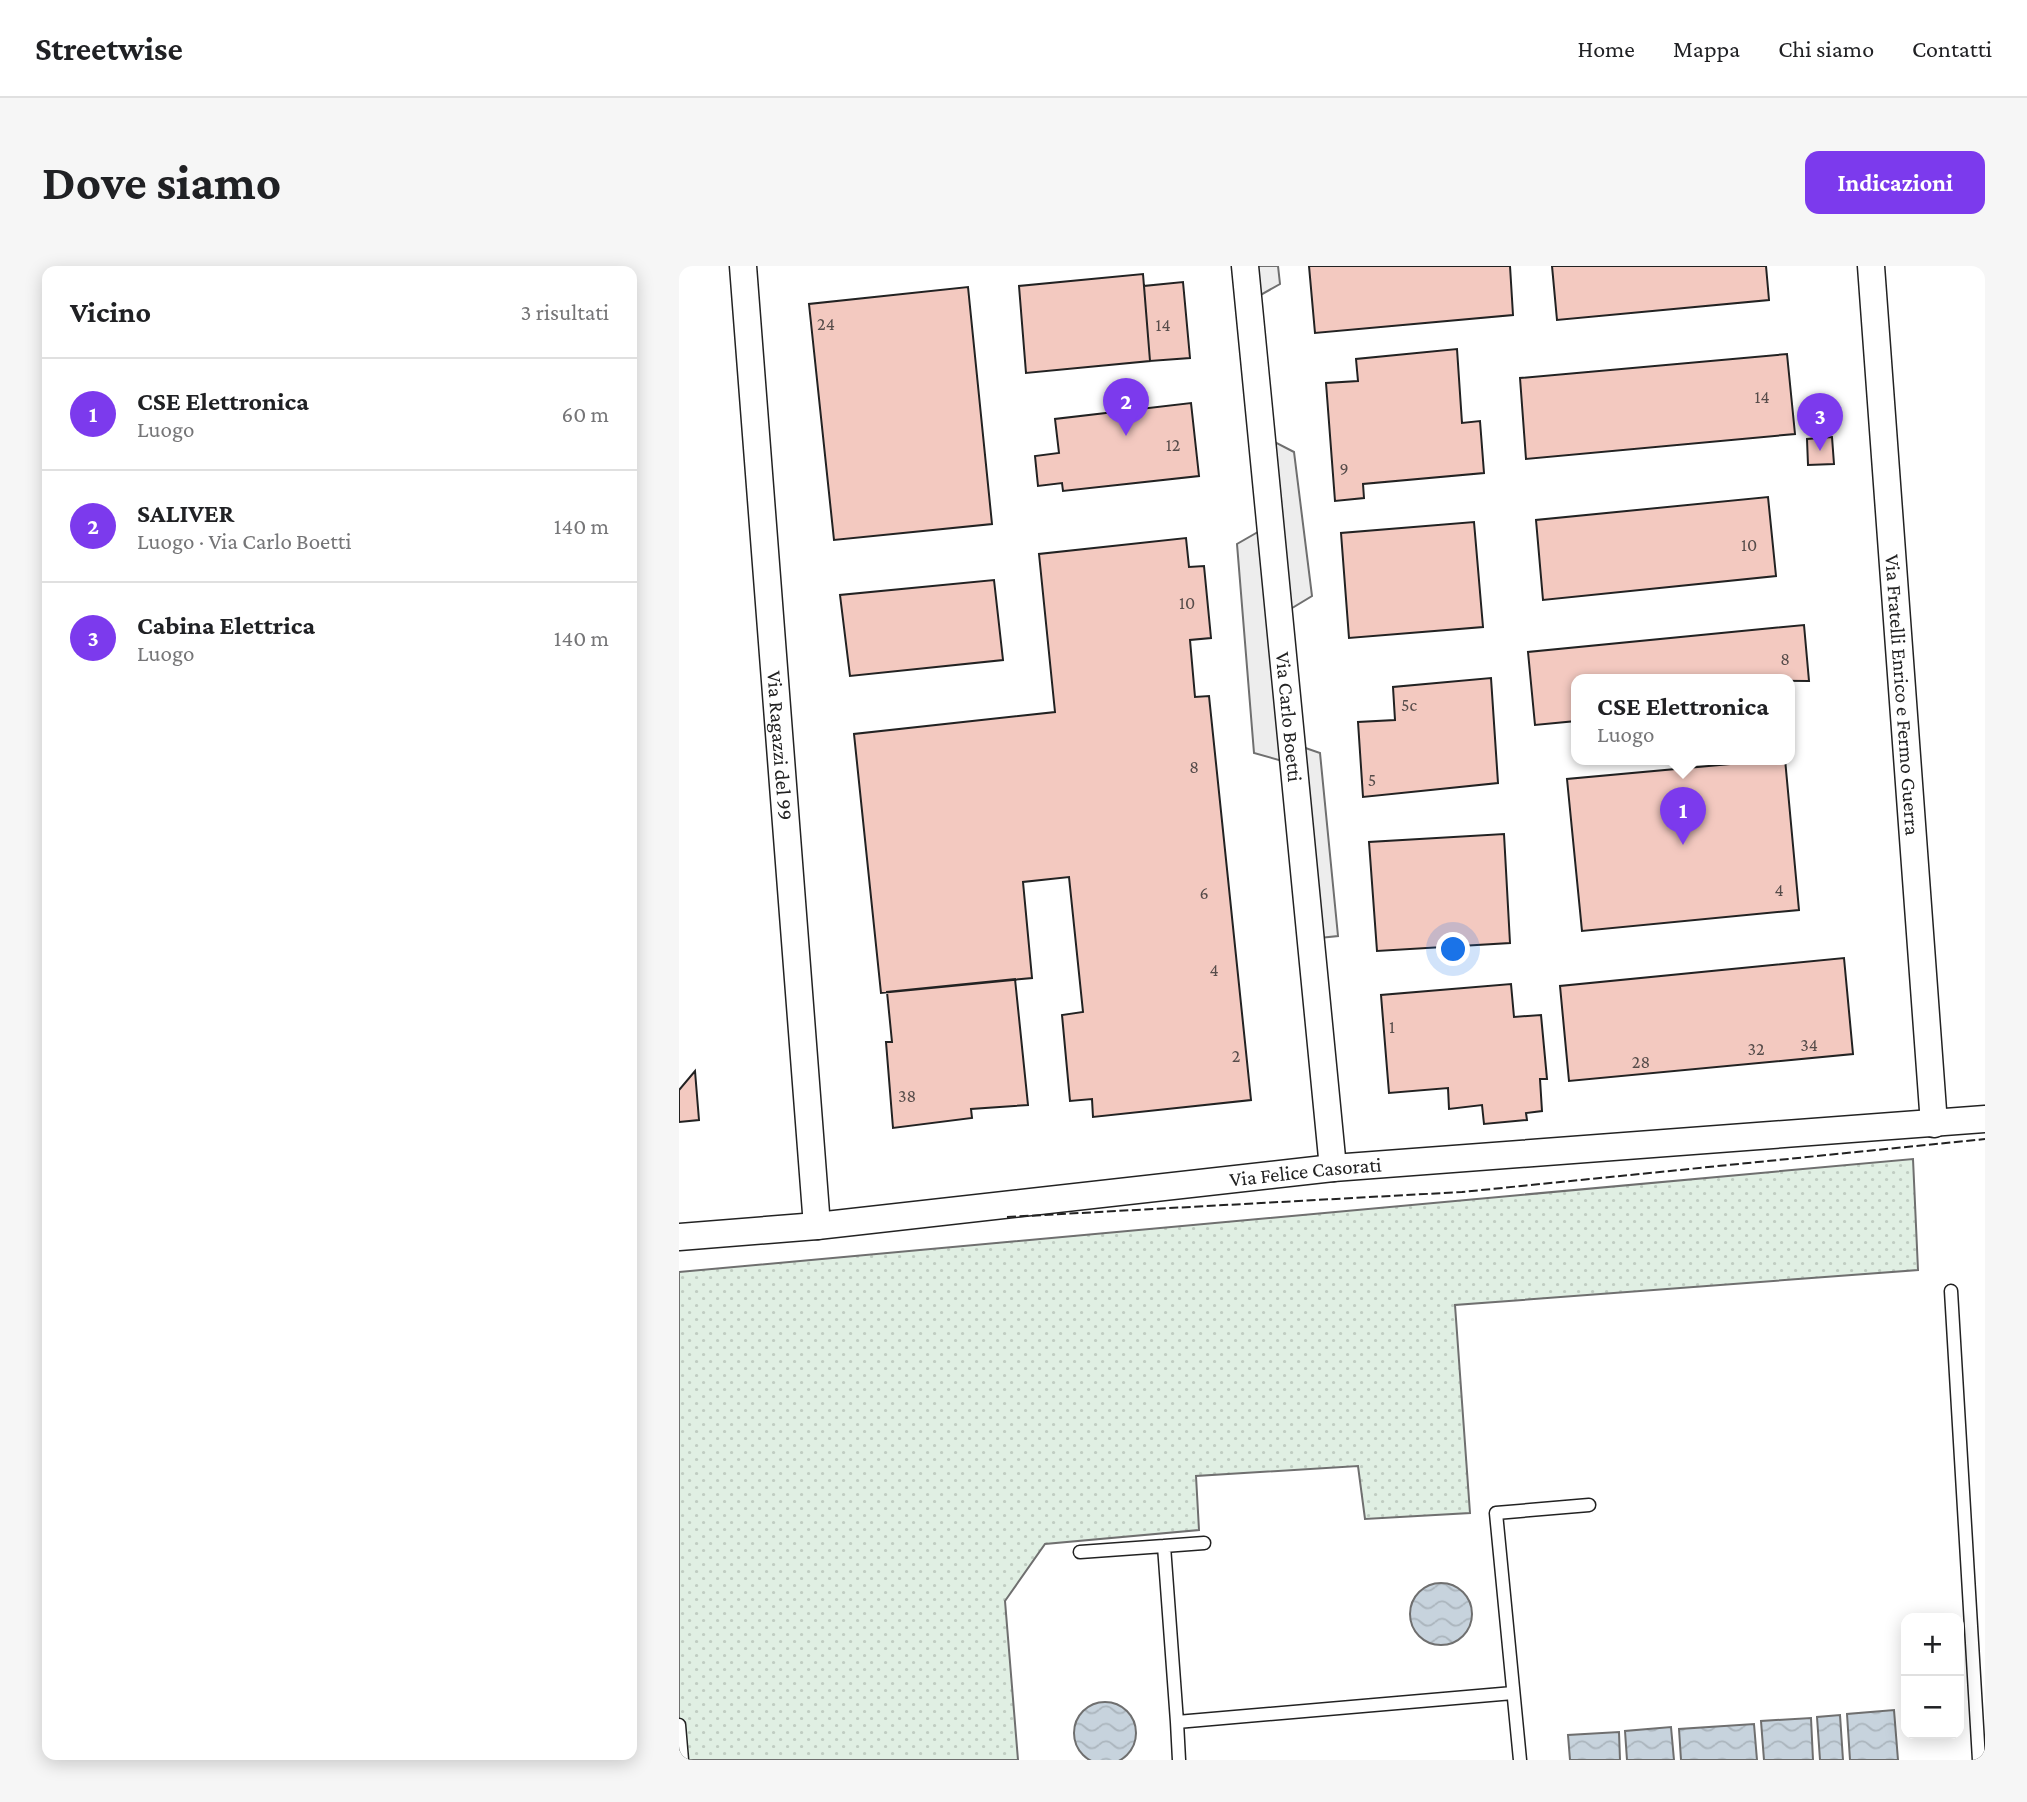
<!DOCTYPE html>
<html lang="it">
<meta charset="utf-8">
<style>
body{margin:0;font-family:"Crimson Pro",serif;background:#f6f6f6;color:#202124}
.controls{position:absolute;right:21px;bottom:21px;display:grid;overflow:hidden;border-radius:14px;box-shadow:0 4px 18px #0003}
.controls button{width:63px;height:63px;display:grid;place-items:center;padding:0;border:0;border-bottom:2px solid #e0e0e0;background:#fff;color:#202124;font:35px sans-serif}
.you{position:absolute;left:775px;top:684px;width:24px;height:24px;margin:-18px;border:5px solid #fff;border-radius:50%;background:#1a73e8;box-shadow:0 0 0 10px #1a73e833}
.badge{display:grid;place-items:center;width:46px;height:46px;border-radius:50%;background:#7c3aed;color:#fff;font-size:23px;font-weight:700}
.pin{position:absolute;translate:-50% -58px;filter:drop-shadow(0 2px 4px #0008)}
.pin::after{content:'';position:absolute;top:37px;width:24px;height:21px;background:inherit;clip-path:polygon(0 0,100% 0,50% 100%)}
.popup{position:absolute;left:892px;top:408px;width:224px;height:91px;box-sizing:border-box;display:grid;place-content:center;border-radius:14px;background:#fff;filter:drop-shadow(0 2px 5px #0005);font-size:23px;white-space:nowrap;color:#757577}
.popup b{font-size:26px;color:#202124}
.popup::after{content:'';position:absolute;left:50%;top:100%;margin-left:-14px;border:14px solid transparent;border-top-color:#fff}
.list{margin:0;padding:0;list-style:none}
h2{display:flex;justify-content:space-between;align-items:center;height:91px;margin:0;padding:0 28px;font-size:30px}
h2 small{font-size:23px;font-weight:400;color:#757577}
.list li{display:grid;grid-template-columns:46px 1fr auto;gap:21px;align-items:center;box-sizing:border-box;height:112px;padding:0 28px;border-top:2px solid #e0e0e0}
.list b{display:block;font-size:26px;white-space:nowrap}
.list p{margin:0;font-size:23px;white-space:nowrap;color:#757577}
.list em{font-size:23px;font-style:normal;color:#757577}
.map{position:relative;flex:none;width:1306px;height:1494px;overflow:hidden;border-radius:14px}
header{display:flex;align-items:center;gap:42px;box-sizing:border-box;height:98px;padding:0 35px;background:#fff;border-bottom:2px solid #e0e0e0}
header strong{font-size:33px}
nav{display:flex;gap:38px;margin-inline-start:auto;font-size:24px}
.intro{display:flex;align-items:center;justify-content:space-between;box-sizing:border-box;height:168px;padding:0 42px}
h1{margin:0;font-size:49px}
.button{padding:18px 32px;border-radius:14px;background:#7c3aed;color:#fff;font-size:24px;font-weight:700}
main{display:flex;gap:42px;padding:0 42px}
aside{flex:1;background:#fff;border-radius:14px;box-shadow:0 4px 18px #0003}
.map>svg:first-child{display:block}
.grass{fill:url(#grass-dots);stroke:#6f6f6f;stroke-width:2}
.parking{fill:#ededed;stroke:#6f6f6f;stroke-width:2}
.water{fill:url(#water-waves);stroke:#6f6f6f;stroke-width:2}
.building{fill:#f3c9c0;stroke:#222;stroke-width:2}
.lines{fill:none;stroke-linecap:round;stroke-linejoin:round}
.service-casing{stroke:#222;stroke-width:15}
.minor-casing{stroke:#222;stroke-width:29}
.service{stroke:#fff;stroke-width:12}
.minor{stroke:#fff;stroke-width:26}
.fence{stroke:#222;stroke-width:2;stroke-dasharray:9 3.5;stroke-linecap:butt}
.labels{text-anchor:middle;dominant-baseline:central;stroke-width:5;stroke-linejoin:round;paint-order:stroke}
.number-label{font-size:18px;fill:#564c4a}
.street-label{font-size:21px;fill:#222;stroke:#fff}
</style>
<header>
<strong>Streetwise</strong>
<nav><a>Home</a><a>Mappa</a><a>Chi siamo</a><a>Contatti</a></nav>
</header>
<div class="intro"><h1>Dove siamo</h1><a class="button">Indicazioni</a></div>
<main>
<aside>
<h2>Vicino<small>3 risultati</small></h2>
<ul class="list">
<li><span class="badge">1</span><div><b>CSE Elettronica</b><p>Luogo</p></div><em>60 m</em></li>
<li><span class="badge">2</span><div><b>SALIVER</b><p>Luogo · Via Carlo Boetti</p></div><em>140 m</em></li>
<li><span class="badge">3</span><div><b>Cabina Elettrica</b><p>Luogo</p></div><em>140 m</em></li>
</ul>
</aside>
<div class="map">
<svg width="1306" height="1494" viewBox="0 0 1306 1494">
<defs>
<pattern id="grass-dots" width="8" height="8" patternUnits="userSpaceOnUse" patternTransform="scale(1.75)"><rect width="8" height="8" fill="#e0efe3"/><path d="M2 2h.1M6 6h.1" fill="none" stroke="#c0cdc2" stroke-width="1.8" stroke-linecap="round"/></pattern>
<pattern id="water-waves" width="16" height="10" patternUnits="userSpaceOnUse" patternTransform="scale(1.75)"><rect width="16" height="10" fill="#c7d3dd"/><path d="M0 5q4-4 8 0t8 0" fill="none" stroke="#abb5bd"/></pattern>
</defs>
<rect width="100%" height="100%" fill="#fff"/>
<!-- grass -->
<path class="grass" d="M1234,893L1239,1004L776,1039L791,1247L686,1253L679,1200L517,1210L520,1264L366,1278L326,1335L339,1494H0V1006Z"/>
<!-- parking -->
<path class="parking" d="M566,0H599L601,18L569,36Z
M582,169L615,186L633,330L600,350L612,477L641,487L659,670L631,673L614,498L575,487L558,278L591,259Z"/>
<!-- water -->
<path class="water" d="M731 1348a31 31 0 1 1 62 0a31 31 0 1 1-62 0Z
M395 1467a31 31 0 1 1 62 0a31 31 0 1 1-62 0Z
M1215,1444L1219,1494H1171L1168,1448Z
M1161,1449L1164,1494H1141L1138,1451Z
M1132,1452L1134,1494H1085L1082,1455Z
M1075,1458L1078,1494H1002L1000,1463Z
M992,1461L995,1494H948L946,1465Z
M940,1466L941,1494H891L889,1469Z"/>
<!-- building -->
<path class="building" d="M630,0H831L834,49L636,67Z
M873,0H1087L1090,34L878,54Z
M464,8L471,95L347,107L340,20Z
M504,16L511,92L471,95L465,20Z
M289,21L313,258L155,274L130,38Z
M778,83L783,157L801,155L805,207L684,218L685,232L656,235L647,117L679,115L677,93Z
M1108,88L1116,168L847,193L841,112Z
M512,137L520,210L384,225L383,217L359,220L356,190L380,187L376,153Z
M1153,171L1155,198L1129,199L1128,173Z
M1089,231L1097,310L864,334L857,254Z
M795,256L804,361L670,372L662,267Z
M507,272L510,301L525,300L532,372L511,374L516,431L530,430L572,834L414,851L413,833L391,835L383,749L404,746L390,611L344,616L353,712L202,727L175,468L376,446L360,288Z
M315,314L324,394L171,410L161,329Z
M1125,359L1130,415L897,413V455L856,459L849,386Z
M812,412L819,517L684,531L679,456L716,454L714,421Z
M1106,493L1120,644L903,665L888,513Z
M825,568L831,677L698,685L690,576Z
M1165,692L1174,788L890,815L881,720Z
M336,713L349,839L292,843L293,852L214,862L207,776H213L208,726Z
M832,718L835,751L862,749L868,813H861L863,845L847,847L848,854L805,858L803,839L770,843L769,822L710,827L702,729Z
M16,805L20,854L0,856V824Z"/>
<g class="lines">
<defs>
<path id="service" d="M1272,1025L1300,1494
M485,1280L525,1277
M401,1286L485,1280L498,1456
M0,1459L3,1494
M500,1494L498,1456L834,1427
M841,1494L817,1247L910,1239"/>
<g id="minor">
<path id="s1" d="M64,0L138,960"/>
<path id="s2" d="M566,0L654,902"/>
<path id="s3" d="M1192,0L1255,858"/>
<path id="s4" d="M0,971L138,960L654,902L1306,853"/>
</g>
</defs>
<!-- service casing -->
<use href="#service" class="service-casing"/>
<!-- minor casing -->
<use href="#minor" class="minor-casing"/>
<!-- service -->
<use href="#service" class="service"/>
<!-- minor -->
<use href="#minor" class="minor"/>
<!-- fence -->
<path class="fence" d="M328,951L783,926L1306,873"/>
</g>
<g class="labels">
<!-- number labels -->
<g class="number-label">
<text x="147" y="58">24</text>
<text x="484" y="59">14</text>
<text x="1083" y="131">14</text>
<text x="494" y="179">12</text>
<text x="665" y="203">9</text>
<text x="1070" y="279">10</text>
<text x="508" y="337">10</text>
<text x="1106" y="393">8</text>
<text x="730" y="439">5c</text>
<text x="515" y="501">8</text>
<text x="693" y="514">5</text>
<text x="1100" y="624">4</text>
<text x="525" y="627">6</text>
<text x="535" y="704">4</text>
<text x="713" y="761">1</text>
<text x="1130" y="779">34</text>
<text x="1077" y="783">32</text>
<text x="557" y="790">2</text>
<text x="962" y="796">28</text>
<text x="228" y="830">38</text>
</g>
<!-- street labels -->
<g class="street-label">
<text stroke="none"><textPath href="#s3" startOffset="430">Via Fratelli Enrico e Fermo Guerra</textPath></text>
<text stroke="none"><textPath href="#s2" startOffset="453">Via Carlo Boetti</textPath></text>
<text stroke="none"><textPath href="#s1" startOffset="481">Via Ragazzi del 99</textPath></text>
<text stroke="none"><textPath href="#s4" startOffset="630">Via Felice Casorati</textPath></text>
</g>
</g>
</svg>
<div class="controls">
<button>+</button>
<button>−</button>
</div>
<div class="you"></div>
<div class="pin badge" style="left:1004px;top:579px">1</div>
<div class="popup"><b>CSE Elettronica</b>Luogo</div>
<div class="pin badge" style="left:447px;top:170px">2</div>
<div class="pin badge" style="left:1141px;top:185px">3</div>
</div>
</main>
